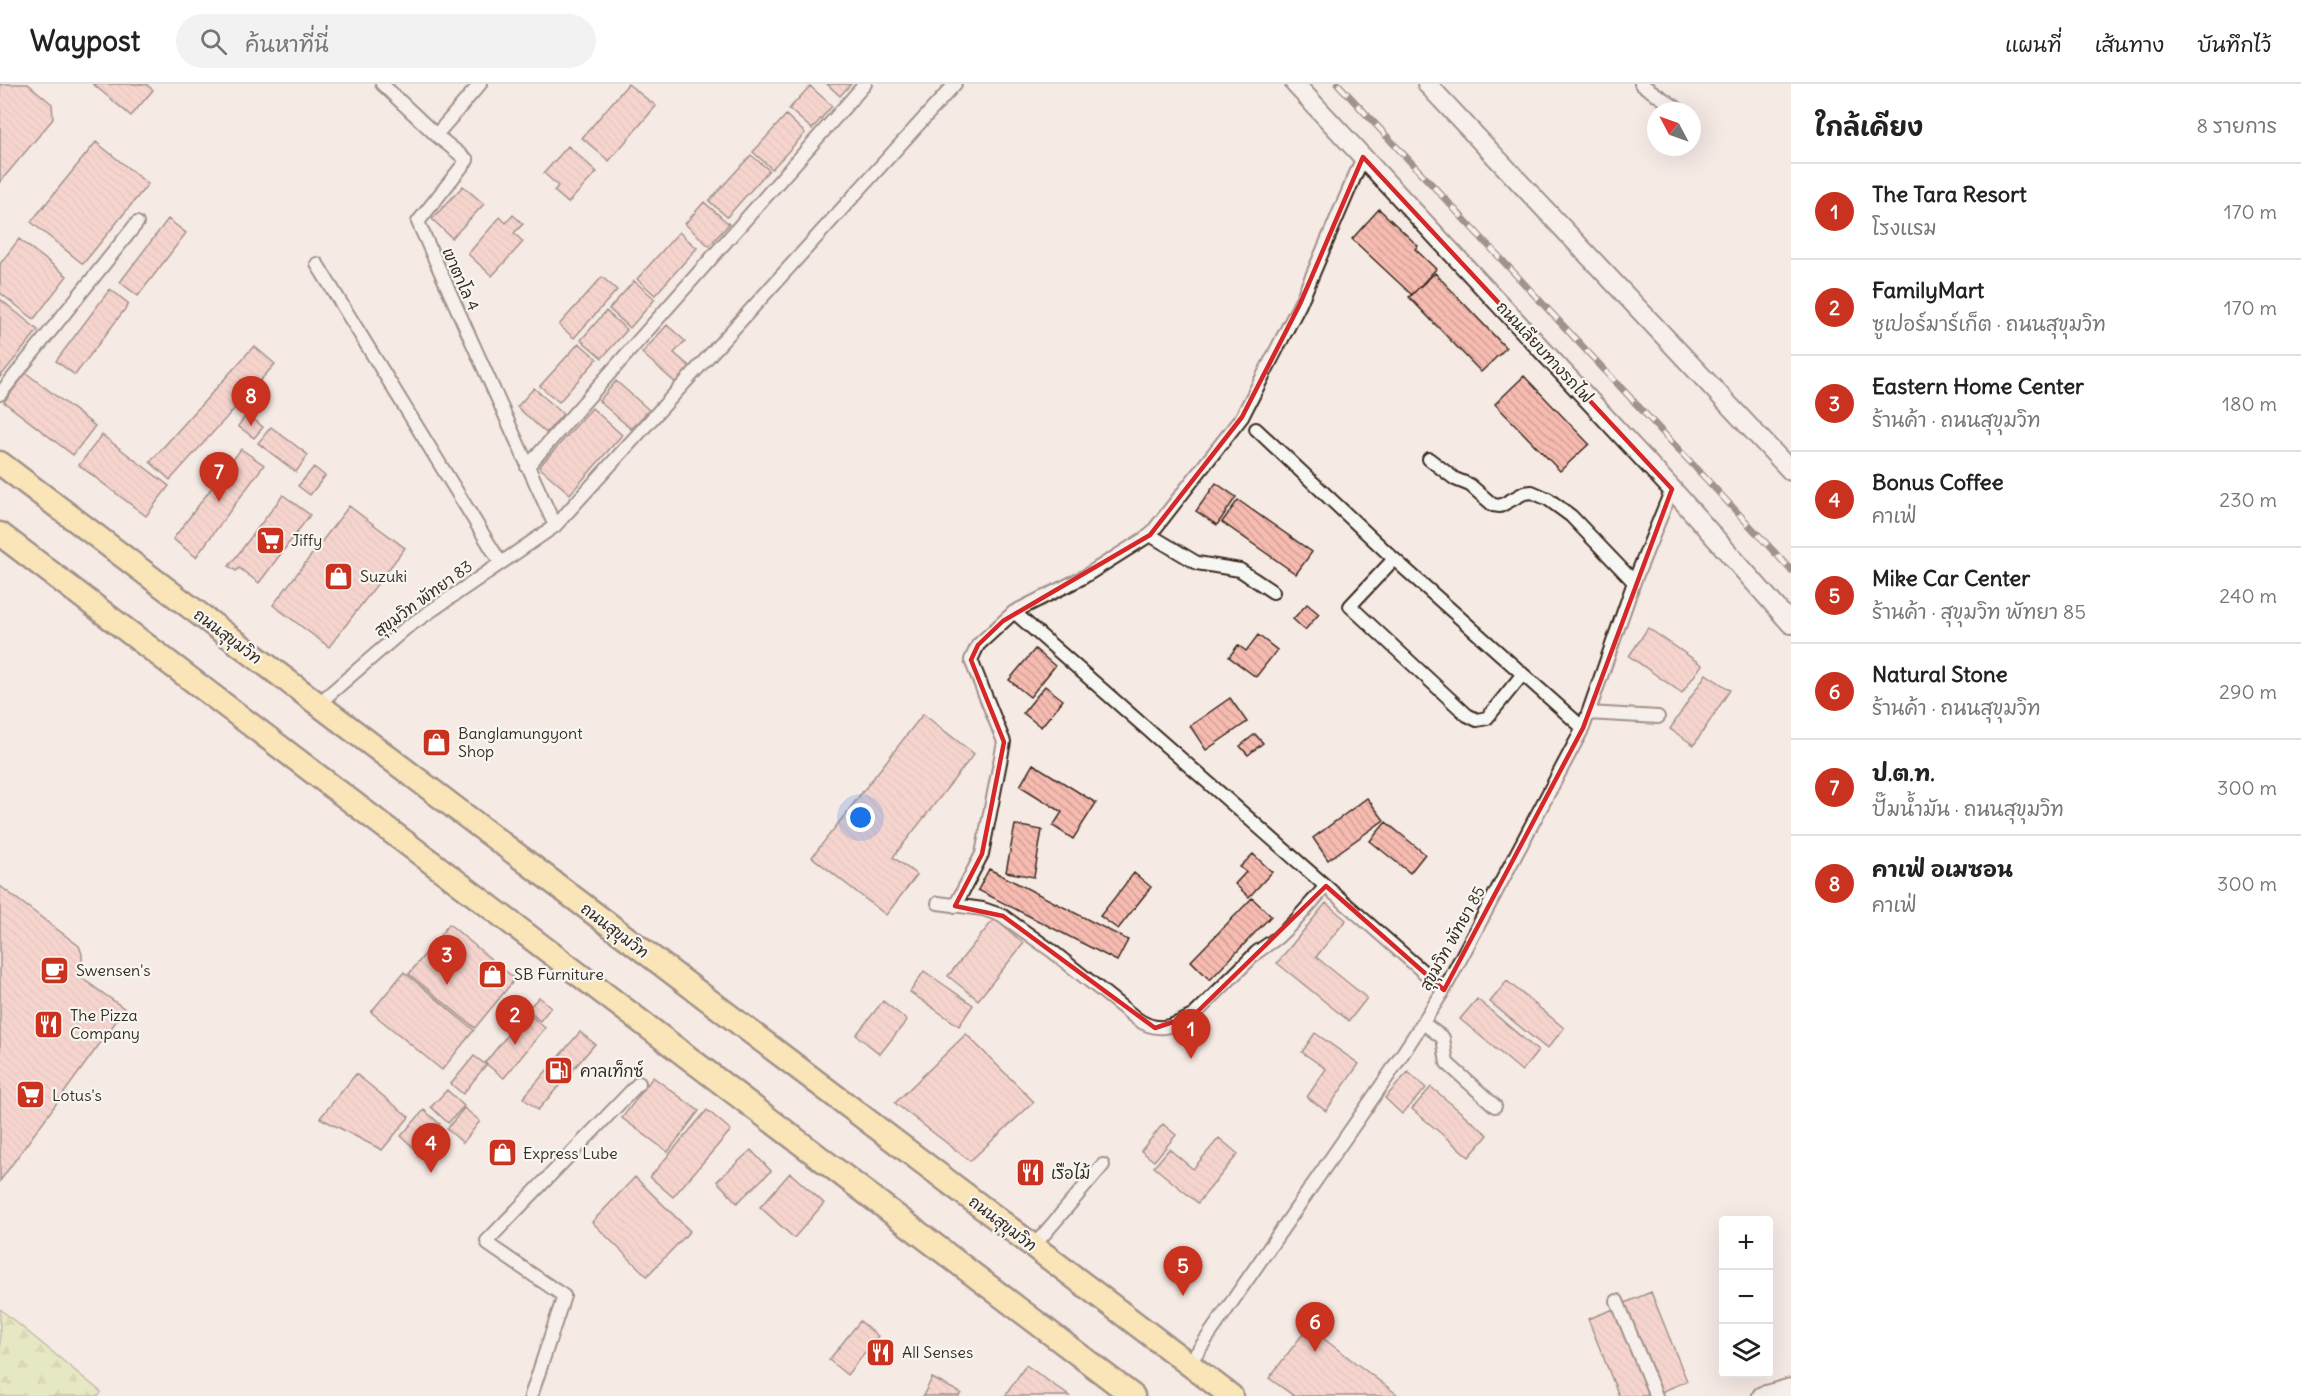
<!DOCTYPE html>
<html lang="th">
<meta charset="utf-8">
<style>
body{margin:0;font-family:Delius,"Playpen Sans Thai",sans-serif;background:#f2f2f2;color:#222}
.controls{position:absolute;right:18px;bottom:18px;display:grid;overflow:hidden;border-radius:6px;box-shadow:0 6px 24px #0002}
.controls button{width:54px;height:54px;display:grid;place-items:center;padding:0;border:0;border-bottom:2px solid #e0e0e0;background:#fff;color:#222;font:30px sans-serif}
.compass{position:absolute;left:1647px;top:18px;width:54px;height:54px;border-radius:50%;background:#fff;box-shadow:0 6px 24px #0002;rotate:311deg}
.you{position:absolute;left:861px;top:734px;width:21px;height:21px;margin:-15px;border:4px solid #fff;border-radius:50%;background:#1a73e8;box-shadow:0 0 0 9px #1a73e833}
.badge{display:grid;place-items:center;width:39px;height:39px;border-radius:50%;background:#c8321e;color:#fff;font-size:20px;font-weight:700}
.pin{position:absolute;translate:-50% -50px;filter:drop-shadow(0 2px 3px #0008)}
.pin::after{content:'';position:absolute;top:32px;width:21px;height:18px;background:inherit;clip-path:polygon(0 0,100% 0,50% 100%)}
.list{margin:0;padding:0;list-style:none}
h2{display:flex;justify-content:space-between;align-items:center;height:78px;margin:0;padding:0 24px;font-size:26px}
h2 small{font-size:20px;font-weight:400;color:#767676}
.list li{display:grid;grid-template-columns:39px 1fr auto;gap:18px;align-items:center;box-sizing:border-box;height:96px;padding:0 24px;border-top:2px solid #e0e0e0}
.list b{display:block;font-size:22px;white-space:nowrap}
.list p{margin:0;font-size:20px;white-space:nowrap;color:#767676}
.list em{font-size:20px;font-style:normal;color:#767676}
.icon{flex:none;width:33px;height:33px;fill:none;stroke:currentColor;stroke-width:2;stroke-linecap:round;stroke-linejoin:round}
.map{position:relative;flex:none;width:1791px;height:1312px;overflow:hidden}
header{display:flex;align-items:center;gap:36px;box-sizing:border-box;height:84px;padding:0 30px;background:#fff;border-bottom:2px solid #e0e0e0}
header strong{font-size:28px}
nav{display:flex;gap:33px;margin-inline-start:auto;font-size:21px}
.search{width:420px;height:54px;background:#f2f2f2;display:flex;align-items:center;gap:15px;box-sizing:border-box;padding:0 21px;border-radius:33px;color:#767676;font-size:22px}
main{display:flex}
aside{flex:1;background:#fff}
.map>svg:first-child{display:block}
.forest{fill:url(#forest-firs);stroke:#87885c;stroke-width:1.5}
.building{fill:url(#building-back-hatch);stroke:#3b2a1e;stroke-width:1.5}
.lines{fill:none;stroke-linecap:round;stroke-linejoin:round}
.street-casing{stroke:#3b2a1e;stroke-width:16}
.secondary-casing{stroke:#3b2a1e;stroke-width:22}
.highway-casing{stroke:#3b2a1e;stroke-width:27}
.street{stroke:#f6f6f2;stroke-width:12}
.secondary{stroke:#f6f6f2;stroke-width:18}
.highway{stroke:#fddf80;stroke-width:22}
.rail-casing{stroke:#3b2a1e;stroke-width:7}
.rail{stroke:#f6f6f2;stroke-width:4.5;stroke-dasharray:14;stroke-linecap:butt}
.marked{fill:none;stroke:#d62828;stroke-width:4.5;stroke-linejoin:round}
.labels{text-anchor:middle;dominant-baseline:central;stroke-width:4.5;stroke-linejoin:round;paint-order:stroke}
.street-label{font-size:16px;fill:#3b2a1e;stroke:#f6f6f2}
.poi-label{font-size:16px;fill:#3b2a1e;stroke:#f6f6f2;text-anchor:start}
</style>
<header>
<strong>Waypost</strong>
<div class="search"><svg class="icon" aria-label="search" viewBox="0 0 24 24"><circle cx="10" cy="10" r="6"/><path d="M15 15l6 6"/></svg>ค้นหาที่นี่</div>
<nav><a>แผนที่</a><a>เส้นทาง</a><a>บันทึกไว้</a></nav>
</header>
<main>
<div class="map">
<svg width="1791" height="1312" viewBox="0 0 1791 1312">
<defs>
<pattern id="forest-firs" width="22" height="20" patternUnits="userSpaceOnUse" patternTransform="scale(1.5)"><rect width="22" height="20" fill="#d3e69a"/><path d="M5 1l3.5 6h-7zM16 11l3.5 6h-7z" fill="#b6c584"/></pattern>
<pattern id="building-back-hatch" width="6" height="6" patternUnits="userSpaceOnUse" patternTransform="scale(1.5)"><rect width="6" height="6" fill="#f6bbb1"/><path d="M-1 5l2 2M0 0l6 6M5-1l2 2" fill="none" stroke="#d4a198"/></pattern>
</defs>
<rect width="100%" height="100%" fill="#f6eae5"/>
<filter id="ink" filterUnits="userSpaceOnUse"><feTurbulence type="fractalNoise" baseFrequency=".0167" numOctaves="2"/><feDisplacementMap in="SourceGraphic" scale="12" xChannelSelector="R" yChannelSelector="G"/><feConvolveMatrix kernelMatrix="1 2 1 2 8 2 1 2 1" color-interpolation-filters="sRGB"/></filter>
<g filter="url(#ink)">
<!-- forest -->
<path class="forest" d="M0,1225L101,1308L99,1312H0Z"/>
<!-- building -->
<path class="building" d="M0,0H28L52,20L53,35L0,98Z
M93,0H146L153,6L131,32Z
M628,0L656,22L609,77L582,54Z
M827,0H851L840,12Z
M810,2L832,22L812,45L789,25Z
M786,31L805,49L772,85L753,68Z
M96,58L148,100L83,180L31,138Z
M568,62L597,88L568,119L554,107L558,102L544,89Z
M751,71L769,86L727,133L709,117Z
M463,102L484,120L452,154L432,135Z
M704,118L729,140L709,162L685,140Z
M1379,125L1418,162L1415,165L1436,185L1412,211L1352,155Z
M513,131L523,140L514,149L523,158L492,192L468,170L500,133L506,139Z
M168,135L186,149L138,212L120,198Z
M679,148L697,164L655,211L637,195Z
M19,155L67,192L34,235L0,209V180Z
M1435,189L1506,264L1481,288L1409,213Z
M602,193L617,206L574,254L559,241Z
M634,197L655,215L630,244L609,225Z
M110,205L129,220L75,291L56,277Z
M0,215L38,246L0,293Z
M606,227L627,246L602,274L581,256Z
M667,241L685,257L674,269L694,286L679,302L642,269Z
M579,259L597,275L559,318L540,302Z
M254,262L275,280L170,396L150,378Z
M26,289L95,342L73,371L4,318Z
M1524,292L1589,360L1560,387L1495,320Z
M616,297L649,326L631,345L599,317Z
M534,304L563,330L546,349L517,323Z
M592,324L622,351L570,410L539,383Z
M247,330L263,343L254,354L238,342Z
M271,343L308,371L296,388L258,359Z
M102,351L169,402L146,432L79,381Z
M241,365L264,381L196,473L173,455Z
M314,383L325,392L310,411L298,402Z
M1216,399L1236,413L1217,441L1196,427Z
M283,411L310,431L259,499L239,484L236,487L229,482Z
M1238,416L1312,468L1296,490L1222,438Z
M349,422L405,464L329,563L273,521Z
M1307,520L1319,530L1305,546L1293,535Z
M1648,544L1702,581L1682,609L1629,572Z
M1258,551L1277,566L1256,593L1229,573L1238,561L1246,567Z
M1035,565L1055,582L1030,613L1009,596Z
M1706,590L1730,606L1694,661L1670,645Z
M1045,602L1063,616L1041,643L1023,629Z
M1230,614L1247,638L1206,666L1190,642Z
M923,630L974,670L893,773L917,791L886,831L812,773Z
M1255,650L1263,659L1248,671L1240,662Z
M1033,680L1096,719L1073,755L1053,742L1062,728L1020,702Z
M1367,714L1384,736L1328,776L1313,754Z
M1386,738L1425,770L1410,789L1370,757Z
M1015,741L1042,746L1034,793L1006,788Z
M1253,770L1272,788L1249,813L1235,800L1246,788L1240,783Z
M989,785L1128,856L1117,877L978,806Z
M1134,789L1151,803L1118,845L1100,832Z
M0,802L79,862L82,870V880L76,890L125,925L0,1097Z
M1252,814L1271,832L1210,896L1191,877Z
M1326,819L1346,836L1316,873L1367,914L1349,937L1277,879Z
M994,835L1024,859L978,916L948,892Z
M449,840L515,895L475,944L409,890Z
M924,887L973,921L959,942L910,908Z
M404,888L474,946L442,986L371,928Z
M1507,897L1564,944L1547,965L1490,918Z
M539,913L551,923L540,937L527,926Z
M1477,915L1538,967L1522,987L1460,935Z
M883,917L907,936L880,970L856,951Z
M526,928L545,944L504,994L485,979Z
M580,948L595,960L538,1026L523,1014Z
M1315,949L1359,980L1326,1027L1307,1013L1326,985L1302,968Z
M966,950L1034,1018L970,1077L895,1019Z
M474,972L486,981L463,1010L451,1000Z
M1408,988L1426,1004L1402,1030L1385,1014Z
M356,990L409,1033L382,1066L320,1034Z
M653,993L699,1027L668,1068L622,1034Z
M1431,1003L1488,1051L1469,1073L1412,1025Z
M447,1006L464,1022L448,1039L431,1023Z
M464,1024L480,1037L463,1059L447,1045Z
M424,1026L440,1040L416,1066L401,1052Z
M707,1026L731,1046L673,1113L650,1093Z
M1163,1040L1176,1051L1154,1077L1141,1067Z
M1219,1054L1238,1070L1198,1119L1154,1083L1169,1065L1193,1085Z
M751,1066L771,1087L737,1119L717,1097Z
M790,1089L824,1119L794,1154L760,1123Z
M635,1093L690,1147L647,1192L592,1138Z
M1651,1208L1687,1297L1661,1308L1625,1219Z
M1614,1225L1650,1312H1619L1588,1235Z
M860,1237L878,1252L847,1291L829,1276Z
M1308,1243L1398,1311L1397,1312H1294L1269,1294Z
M1026,1281L1069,1312H1005Z
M932,1294L961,1309L959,1312H923Z"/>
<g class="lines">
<defs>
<path id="street" d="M382,0L436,51L467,76L418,138L555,442
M1641,0L1678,25
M436,51L480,0
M317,180L500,478
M0,310L137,139
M1256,345L1394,475L1583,644
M1429,375L1455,395L1470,401L1493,421L1500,422L1524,409L1532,408L1548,415L1571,432L1634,498
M527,383L865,0
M1150,451L1197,479L1240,486L1273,508
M1394,475L1350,522L1467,631L1477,636L1487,634L1522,591
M1014,528L1082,494L1150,451L1242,333L1300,220L1363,73
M318,620L406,544L555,442L955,0
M1588,629L1658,633
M938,819L983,825L1003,832L1052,867L1137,935C1158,950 1174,942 1194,931L1257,868L1277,854L1297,835L1326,802
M955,822L982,770L1004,658L971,576L978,561L1014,528L1444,906
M1423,939L1443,954L1447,979L1495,1022
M1033,1163L1103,1081
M1617,1217L1656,1312
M1189,1280L1390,989L1444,906L1583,644L1634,498L1672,405
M531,1312L564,1212L489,1161L487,1157L639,999"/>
<path id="secondary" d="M1295,0L1672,405L1791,540
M1427,0L1791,387
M1762,1312L1791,1304"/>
<path id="highway" d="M0,379L1231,1312
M0,450L1133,1312"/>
</defs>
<!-- street casing -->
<use href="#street" class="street-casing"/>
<!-- secondary casing -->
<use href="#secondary" class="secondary-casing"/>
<!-- highway casing -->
<use href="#highway" class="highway-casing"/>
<!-- street -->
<use href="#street" class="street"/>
<!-- secondary -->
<use href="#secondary" class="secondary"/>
<!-- highway -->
<use href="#highway" class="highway"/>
<defs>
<path id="rail" d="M1338,0L1791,486"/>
</defs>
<!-- rail casing -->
<use href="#rail" class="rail-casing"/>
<!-- rail -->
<use href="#rail" class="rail"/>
</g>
</g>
<!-- marked area -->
<path d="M0 0H1791V1312H0ZM1363,73L1672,405L1583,644L1444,906L1326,802L1194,931L1155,944L1003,832L955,822L982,770L1004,658L971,576L978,561L1003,537L1150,451L1242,333L1300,220Z" fill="#f6eae5" fill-opacity=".55" fill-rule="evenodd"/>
<path class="marked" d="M1363,73L1672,405L1583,644L1444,906L1326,802L1194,931L1155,944L1003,832L955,822L982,770L1004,658L971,576L978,561L1003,537L1150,451L1242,333L1300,220Z"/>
<!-- icons -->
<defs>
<symbol id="supermarket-square" viewBox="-11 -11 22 22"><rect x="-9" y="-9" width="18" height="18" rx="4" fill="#c8321e" stroke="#f6f6f2"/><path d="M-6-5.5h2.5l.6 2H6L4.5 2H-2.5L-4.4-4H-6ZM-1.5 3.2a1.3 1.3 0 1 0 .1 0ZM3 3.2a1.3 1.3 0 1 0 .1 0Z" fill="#fff"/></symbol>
<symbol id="shop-square" viewBox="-11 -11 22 22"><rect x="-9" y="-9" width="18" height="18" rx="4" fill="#c8321e" stroke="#f6f6f2"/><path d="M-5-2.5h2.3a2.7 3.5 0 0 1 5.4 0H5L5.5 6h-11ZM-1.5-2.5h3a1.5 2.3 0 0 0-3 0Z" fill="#fff"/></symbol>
<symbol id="cafe-square" viewBox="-11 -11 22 22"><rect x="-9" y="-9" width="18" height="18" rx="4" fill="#c8321e" stroke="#f6f6f2"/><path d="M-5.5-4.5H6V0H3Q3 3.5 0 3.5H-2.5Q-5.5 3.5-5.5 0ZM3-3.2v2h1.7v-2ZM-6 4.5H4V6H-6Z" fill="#fff"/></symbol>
<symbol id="restaurant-square" viewBox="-11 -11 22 22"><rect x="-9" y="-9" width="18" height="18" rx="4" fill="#c8321e" stroke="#f6f6f2"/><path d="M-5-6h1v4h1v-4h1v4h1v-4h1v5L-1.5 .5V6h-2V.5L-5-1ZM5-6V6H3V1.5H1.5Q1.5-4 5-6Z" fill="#fff"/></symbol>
<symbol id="fuel-square" viewBox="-11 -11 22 22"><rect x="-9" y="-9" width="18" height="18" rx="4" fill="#c8321e" stroke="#f6f6f2"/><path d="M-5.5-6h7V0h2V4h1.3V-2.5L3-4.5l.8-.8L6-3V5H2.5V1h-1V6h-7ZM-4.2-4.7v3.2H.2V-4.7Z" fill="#fff"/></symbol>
</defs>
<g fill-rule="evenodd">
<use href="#supermarket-square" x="254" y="440" width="33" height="33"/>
<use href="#shop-square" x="322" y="476" width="33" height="33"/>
<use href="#shop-square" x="420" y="642" width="33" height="33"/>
<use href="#cafe-square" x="38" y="870" width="33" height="33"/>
<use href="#shop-square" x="476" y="874" width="33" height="33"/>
<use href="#restaurant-square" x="32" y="924" width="33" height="33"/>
<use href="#fuel-square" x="542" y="970" width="33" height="33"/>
<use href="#supermarket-square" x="14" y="994" width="33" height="33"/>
<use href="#shop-square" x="486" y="1052" width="33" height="33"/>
<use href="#restaurant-square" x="1014" y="1072" width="33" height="33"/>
<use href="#restaurant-square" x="864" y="1252" width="33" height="33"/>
</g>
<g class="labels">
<!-- street labels -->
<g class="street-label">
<text transform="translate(461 195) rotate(66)">เขาตาโล 4</text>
<text transform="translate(1545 268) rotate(47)">ถนนเลียบทางรถไฟ</text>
<text transform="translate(423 514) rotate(-36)">สุขุมวิท พัทยา 83</text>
<text transform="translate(228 552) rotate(37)">ถนนสุขุมวิท</text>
<text transform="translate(615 846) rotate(37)">ถนนสุขุมวิท</text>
<text transform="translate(1452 854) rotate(-61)">สุขุมวิท พัทยา 85</text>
<text transform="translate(1003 1139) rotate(37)">ถนนสุขุมวิท</text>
</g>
<!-- poi labels -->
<g class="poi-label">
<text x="291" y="456">Jiffy</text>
<text x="360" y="492">Suzuki</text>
<text x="458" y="649">Banglamungyont<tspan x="458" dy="18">Shop</tspan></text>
<text x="76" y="886">Swensen's</text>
<text x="514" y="890">SB Furniture</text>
<text x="70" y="931">The Pizza<tspan x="70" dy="18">Company</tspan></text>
<text x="580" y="987">คาลเท็กซ์</text>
<text x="52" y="1011">Lotus's</text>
<text x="523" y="1069">Express Lube</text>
<text x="1051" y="1089">เรือไม้</text>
<text x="902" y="1268">All Senses</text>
</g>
</g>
</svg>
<div class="controls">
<button>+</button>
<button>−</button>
<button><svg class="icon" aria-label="layers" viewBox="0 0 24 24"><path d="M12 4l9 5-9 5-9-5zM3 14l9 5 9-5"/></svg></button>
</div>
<svg class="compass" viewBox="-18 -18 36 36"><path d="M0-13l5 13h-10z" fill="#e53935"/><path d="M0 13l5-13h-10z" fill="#767676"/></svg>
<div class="you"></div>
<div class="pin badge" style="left:1191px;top:975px">1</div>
<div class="pin badge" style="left:515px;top:961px">2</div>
<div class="pin badge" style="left:447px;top:901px">3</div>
<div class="pin badge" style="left:431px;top:1089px">4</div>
<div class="pin badge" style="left:1183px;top:1212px">5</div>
<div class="pin badge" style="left:1315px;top:1268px">6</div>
<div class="pin badge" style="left:219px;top:418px">7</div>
<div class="pin badge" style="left:251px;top:342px">8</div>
</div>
<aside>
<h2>ใกล้เคียง<small>8 รายการ</small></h2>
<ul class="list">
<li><span class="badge">1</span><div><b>The Tara Resort</b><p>โรงแรม</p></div><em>170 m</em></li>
<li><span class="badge">2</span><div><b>FamilyMart</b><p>ซูเปอร์มาร์เก็ต · ถนนสุขุมวิท</p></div><em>170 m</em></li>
<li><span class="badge">3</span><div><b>Eastern Home Center</b><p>ร้านค้า · ถนนสุขุมวิท</p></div><em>180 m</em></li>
<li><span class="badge">4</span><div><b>Bonus Coffee</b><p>คาเฟ่</p></div><em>230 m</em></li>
<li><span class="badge">5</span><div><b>Mike Car Center</b><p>ร้านค้า · สุขุมวิท พัทยา 85</p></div><em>240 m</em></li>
<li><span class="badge">6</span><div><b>Natural Stone</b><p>ร้านค้า · ถนนสุขุมวิท</p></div><em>290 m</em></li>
<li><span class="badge">7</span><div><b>ป.ต.ท.</b><p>ปั๊มน้ำมัน · ถนนสุขุมวิท</p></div><em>300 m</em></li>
<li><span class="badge">8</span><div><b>คาเฟ่ อเมซอน</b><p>คาเฟ่</p></div><em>300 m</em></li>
</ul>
</aside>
</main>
